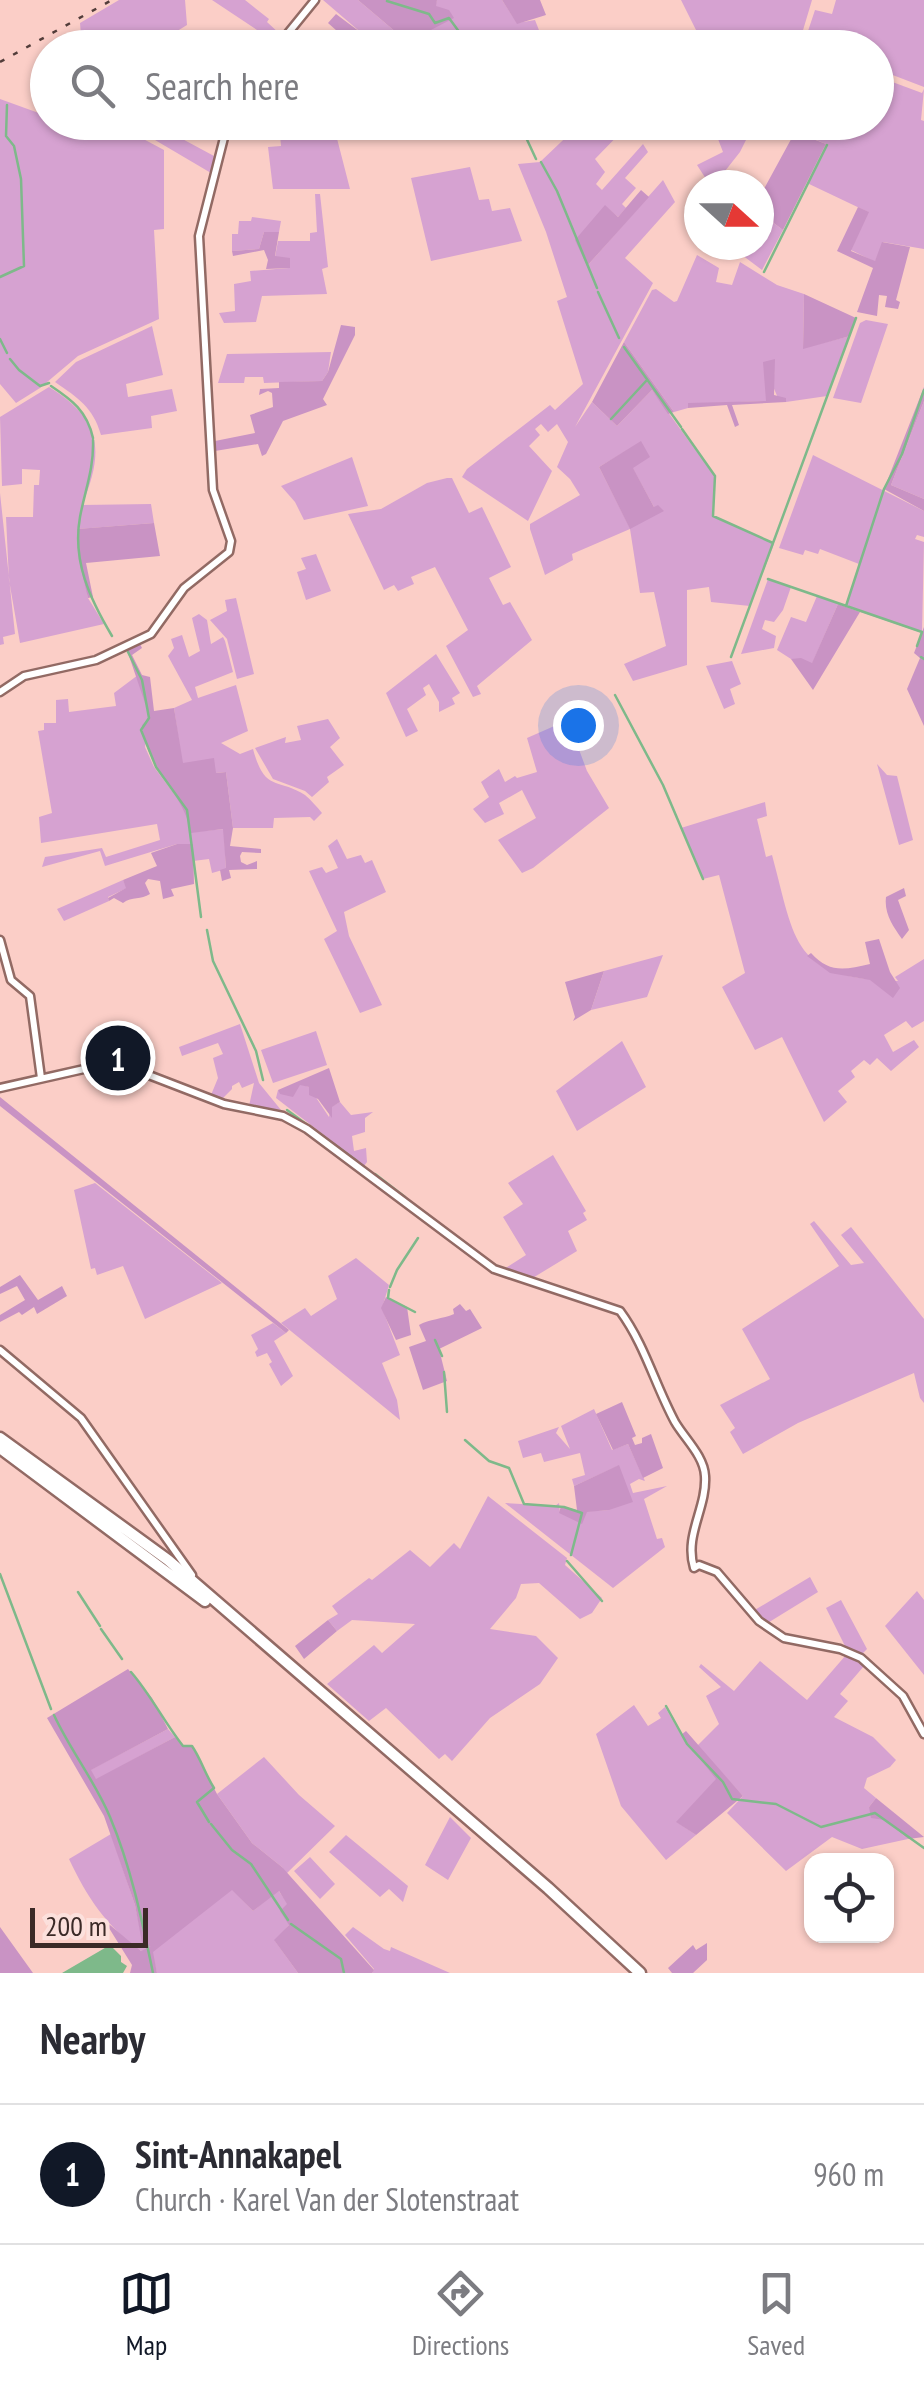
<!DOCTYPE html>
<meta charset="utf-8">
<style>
body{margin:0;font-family:"PT Sans Narrow",sans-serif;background:#f2f2f3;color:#2b2b33}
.controls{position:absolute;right:30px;bottom:30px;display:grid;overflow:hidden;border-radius:20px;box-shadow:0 2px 8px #0004}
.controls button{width:90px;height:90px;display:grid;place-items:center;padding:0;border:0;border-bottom:2px solid #e1e1e2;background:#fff;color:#2b2b33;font:50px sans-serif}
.compass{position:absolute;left:684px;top:170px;width:90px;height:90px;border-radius:50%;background:#fff;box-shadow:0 2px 8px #0004;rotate:111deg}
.scale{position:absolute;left:30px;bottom:25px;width:118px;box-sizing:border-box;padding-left:10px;border:5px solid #3b2a27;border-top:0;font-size:28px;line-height:35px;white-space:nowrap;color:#3b2a27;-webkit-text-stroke:8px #fce0dc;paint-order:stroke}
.you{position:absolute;left:578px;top:725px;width:35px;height:35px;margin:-25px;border:8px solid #fff;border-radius:50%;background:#1a73e8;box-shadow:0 0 0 15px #1a73e833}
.badge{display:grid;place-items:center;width:65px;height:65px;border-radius:50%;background:#111827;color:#fff;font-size:32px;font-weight:700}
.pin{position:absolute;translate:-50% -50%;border:5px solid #fff;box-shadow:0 2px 10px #0006}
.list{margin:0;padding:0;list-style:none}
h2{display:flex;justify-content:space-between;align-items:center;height:130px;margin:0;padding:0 40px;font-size:42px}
h2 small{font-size:32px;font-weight:400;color:#7c7c81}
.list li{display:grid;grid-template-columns:65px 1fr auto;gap:30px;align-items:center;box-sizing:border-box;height:140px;padding:0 40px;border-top:2px solid #e1e1e2}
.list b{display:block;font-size:38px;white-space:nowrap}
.list p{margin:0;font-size:32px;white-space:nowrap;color:#7c7c81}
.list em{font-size:32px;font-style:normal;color:#7c7c81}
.icon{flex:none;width:55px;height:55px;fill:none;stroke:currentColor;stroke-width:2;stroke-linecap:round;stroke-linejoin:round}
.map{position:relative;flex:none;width:924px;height:1973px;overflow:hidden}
.search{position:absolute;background:#fff;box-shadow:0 2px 8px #0004;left:30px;right:30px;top:30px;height:110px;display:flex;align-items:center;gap:25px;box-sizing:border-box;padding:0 35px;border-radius:55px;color:#7c7c81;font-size:38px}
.sheet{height:270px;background:#fff}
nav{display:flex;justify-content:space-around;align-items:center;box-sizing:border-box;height:140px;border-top:2px solid #e1e1e2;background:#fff;font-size:28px;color:#7c7c81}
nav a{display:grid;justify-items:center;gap:5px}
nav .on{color:#111827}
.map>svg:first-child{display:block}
.green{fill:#d6a2d1;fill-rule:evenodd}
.forest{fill:#c993c4}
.water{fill:#7eb98a}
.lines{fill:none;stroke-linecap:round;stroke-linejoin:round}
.stream{stroke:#7eb98a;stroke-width:2.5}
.minor-casing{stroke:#926a64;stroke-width:11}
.major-casing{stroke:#926a64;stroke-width:15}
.minor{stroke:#fff;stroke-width:6}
.major{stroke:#fff;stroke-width:10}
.rail{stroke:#523d3a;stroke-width:2.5;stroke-dasharray:5 10;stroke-linecap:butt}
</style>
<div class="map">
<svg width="924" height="1973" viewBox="0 0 924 1973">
<rect width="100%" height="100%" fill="#fbcec7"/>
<!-- green -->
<path class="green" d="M119,0H185L187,25L151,47H82L80,23Z
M212,0H245L269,19L267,22L281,35L275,42Z
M323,0H358L404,39L392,47L372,42Z
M437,0H502L517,23L535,20L544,43L538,48H398L449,18L435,6Z
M681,0H812L798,47L705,48Z
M836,0H924V87L877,69L876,48L803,46L815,10L832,14Z
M887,80L922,93L924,89L921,120L924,121V249L883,242L875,262L851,250L868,212L807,183L826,144L775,123L876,122L877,108Z
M0,99L47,116L48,122L69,123L82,127L87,123H131L132,133L164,150V229L154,230L159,319L78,356L40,388L16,403L0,384Z
M279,123H333L350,189H273L268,147L281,146Z
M581,123H585L598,139L616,123H630L595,159L605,172L596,184L602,190L643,144L648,152L625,178L636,188L622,204L626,208L618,217L605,206L588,265L663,180L675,202L625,258L653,283L575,427L592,402L617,426L652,390L715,477L712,516L774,544L750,606L711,602L709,587L687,590V665L633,681L624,664L666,646L654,592L640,593L630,529L572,554L573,560L545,575L530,529V524L580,495L570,479L557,467L568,442L557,424L548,432L541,424L535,429L540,435L529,446L552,471L528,521L462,477L467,469L550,405L555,410L583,384L557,301L567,297L546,232L518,164L540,162ZM641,442L632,467L654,507L630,528L599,467Z
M162,128L214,156L211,173L155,140Z
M731,133L748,136L740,152L714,185H703L708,182L697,165L723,152L718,139Z
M470,167L479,200L489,199L492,211L510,208L522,241L431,261L411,178Z
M315,194H320L328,267L322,269L327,294L262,296L256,322L224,323L219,313L235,311L234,284L251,281L250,271L289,268L275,257L278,241H310V233L317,232Z
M764,216L783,230L762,270L742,255L748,245H759V226Z
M252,217L281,221L279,232H264L259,249L232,251V234H238L239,221H251Z
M697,255L719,268L716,282L732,285L740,262L777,285L804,294L803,348L850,336L827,396L786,402V398H778L772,384L775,370L767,401L688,404V408L674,412L624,342L652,290L656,289L674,302L677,301Z
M866,320L888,324L861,403L833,398L860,323Z
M152,326L163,375L126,384L128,397L172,389L177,411L151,416L152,428L101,435C93,407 78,398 55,382L76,362Z
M331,352L328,372L322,381L264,383L263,377H245L244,383H218L227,354Z
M49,387C101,419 105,450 82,505L151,504L154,523L78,529L88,598L104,624L20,643L9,580L6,517H33L34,485H39L40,470L22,469V484L2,486L0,417Z
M924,401V499L891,485Z
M813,455L924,511V537L917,535L915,539L924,542L922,633L846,607L859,564L820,549L818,554L805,550L803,555L779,548Z
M352,457L368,506L304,520L295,502L281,486Z
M447,478H452L469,513L482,507L511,567L489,578L503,605L510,602L532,640L477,686L481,694L473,697L446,646L468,630L435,567L411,577L414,584L398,591L394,585L384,590L348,514L381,509L427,483Z
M0,493L15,634L3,637L4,644L0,645Z
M316,554L331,591L306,600L297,572L306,569L301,558Z
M768,579L791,587L783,610L774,622L765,620L762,629L776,636L774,648L741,654Z
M817,596L838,604L812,664L791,659L777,650L791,617L806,622Z
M236,598L254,674L237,679L227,639L210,620L227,611L225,600Z
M199,614L207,620L211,644L223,637L225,641L233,672L195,687L198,698L236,685L248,731L221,743L240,754L253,749C265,793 277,777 305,795C311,800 317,807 322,813L314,821L310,817L274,818L273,828H233L226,772L216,773L182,763L174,708L192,700L168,656L174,648L171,639L182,635L189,657L200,651L192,618Z
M436,654L460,693L452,698L455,704L439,712V702L429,684L423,688L426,695L407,709L418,731L406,737L386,693Z
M732,661L741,684L730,689L735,704L724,709L706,666Z
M138,675L149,718L145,747L154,767L187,811L191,832L224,829L226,869L212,873L209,859L193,861L192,844H177L105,866L100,851L42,867L45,857L102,848L106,857L160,840L157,824L41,843L39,817L52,813L38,731L44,730V723H56V700L68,699L69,712L116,706L114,693Z
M328,719L340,738L330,747L344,765L327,777L329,782L312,797L305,791L273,779L255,748L286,737L285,743L301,740L297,726Z
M568,720L587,771L609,808L533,868L522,873L498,840L536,818L522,790L499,803L504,814L485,823L473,809L489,797L481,782L499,769L505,782L515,776L517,778L537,772L527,738Z
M877,764L887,775L897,776L913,840L899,845Z
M765,802L767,816L757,819L766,857L772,855C796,944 792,978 898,981L895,977L924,959V1021L912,1028L906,1021L884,1035L893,1052L914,1040L919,1047L891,1071L877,1058L870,1065L864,1060L851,1071L855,1077L838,1091L847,1102L824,1122L782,1037L755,1050L722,987L745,973L719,875L703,879L681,828Z
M337,839L347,859L361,855L365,863L372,860L386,892L344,912L349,936L382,1005L360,1013L324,939L337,931L309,871L322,867L326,873L338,868L328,846Z
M123,880L127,888L108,897L109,901L64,921L57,909Z
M663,955L647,997L591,1010L604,971Z
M240,1024L259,1083L281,1110L249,1106L254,1083L242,1088L239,1082L232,1086V1089L222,1099L211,1095L218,1078L213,1058L223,1054L218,1043L182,1056L179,1047Z
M316,1031L327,1065L273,1083L261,1050Z
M622,1041L646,1087L577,1131L556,1091Z
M300,1084L309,1087L329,1117L331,1107L340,1102L351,1115L373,1112L365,1118V1132L352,1136L354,1151L366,1148L367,1162L364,1166L276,1098L278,1090L281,1094Z
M553,1155L586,1211L583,1213L587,1220L568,1231L577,1251L531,1279L504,1269L526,1255L503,1217L523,1204L508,1183Z
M95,1183L222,1283L145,1319L123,1266L97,1275L95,1268L91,1269L74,1190Z
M814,1221L851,1265L864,1263L841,1235L851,1227L924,1319V1403L920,1398L914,1373L798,1423L743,1454L730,1432L735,1428L720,1405L770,1379L742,1329L839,1266L810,1224Z
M356,1258L389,1285L382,1308L400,1355L382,1363L397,1400L400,1420L281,1323L305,1308L311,1316L337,1299L328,1276Z
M273,1323L286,1333L274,1341L293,1376L281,1386L269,1364L272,1362L267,1353L257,1357L255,1352L258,1349L251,1335Z
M594,1409L612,1450L628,1444L645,1481L639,1479L630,1484L633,1493L667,1486L644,1499L657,1539L662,1538L665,1547L613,1588L505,1503L555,1506L559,1503L560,1513L609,1510L618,1466L574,1486L572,1479L585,1475L580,1453L544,1462L541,1453L523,1458L518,1441L559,1427L556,1433L570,1449L561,1426Z
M488,1496L567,1558L565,1565L602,1598L592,1613L580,1619L539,1583L521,1584L516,1598L490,1629L536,1636L558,1658L540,1684L490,1718L452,1761L445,1754L439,1759L386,1708L369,1721L327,1684L374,1645L382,1653L415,1624L352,1620L337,1631L328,1620L338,1614L332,1606L369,1578L372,1580L410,1550L430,1567L454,1543L460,1549Z
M810,1577L818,1592L766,1624L753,1611Z
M917,1591L924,1600V1675L885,1626Z
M841,1600L867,1649L862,1654L845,1646L826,1608Z
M846,1655L864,1666L840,1694L848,1701L834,1717L873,1737L896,1760L890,1767L867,1778L864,1788L876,1798L869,1807L908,1839L862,1849L832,1837L786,1871L727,1813L743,1796L697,1746L719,1724L706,1696L721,1687L699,1667L701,1664L734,1691L760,1661L807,1700Z
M634,1705L648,1726L661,1718L658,1713L665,1707L681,1735L717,1779L677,1822L696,1835L666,1860L621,1806L596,1734Z
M168,1729L175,1737L96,1780L90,1770Z
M264,1757L299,1795L335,1826L286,1874L282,1867L252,1843L217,1794Z
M450,1817L471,1838L448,1880L425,1865Z
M111,1834L135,1905L144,1947L232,1889L253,1911L278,1890L288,1904L289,1925L275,1941L298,1973H157L151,1949L141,1951C106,1926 87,1897 69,1859Z
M346,1835L408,1886L403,1902L389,1889L380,1897L329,1852Z
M310,1857L335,1884L320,1899L294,1871Z
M353,1927L384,1949L390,1951L391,1947L450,1973H372L374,1969L345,1935Z"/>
<!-- forest -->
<path class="forest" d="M358,0H437L436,6L449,10L454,18L398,47H355L328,23L336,14L372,41L378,37L392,47L404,39Z
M502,0H540L546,15L517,24Z
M795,132L826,144L783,230L759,212V198Z
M641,190L649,197L587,266L575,240L605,205L618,217Z
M858,207L869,212L851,251L875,261L882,242L910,247L896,300L900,302L898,309L885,307L887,296L879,295L877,316L857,312L873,268L837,251Z
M264,232H279L275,256L290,258V268L266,269L268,260L264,250L233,256L232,251L259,249Z
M804,294L856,318L850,336L803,349Z
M341,325L355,327V335L323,399L327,405L283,421L266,454L262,456L258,444L215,451V441L255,433L250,415L273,407L272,393L268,391L259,395L260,389L279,388V382L322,381L328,372Z
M624,342L674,412L668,414L652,390L617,426L592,402Z
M775,359L774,395L786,398V402L732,405L739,425L735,427L727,405L688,408V403L766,401L763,362Z
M924,387V401L891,485L924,499V511L884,489Z
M641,441L650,457L633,468L654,507L658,505L664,511L630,529L599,467Z
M154,523L160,556L86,563L93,597L88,598L79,560L77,529Z
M838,604L860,612L813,690L791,659L801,658L812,663Z
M924,627V726L907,689L920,658L914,653Z
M140,644L142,648L132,655L142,675L150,677L154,711L174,708L183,763L214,758L216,773L226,772L233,828L230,846L261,849V853L242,852L240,856L241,862L247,865L257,861V869L229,870L231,878L222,881L220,870L226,868L223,829L191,833C183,790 146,770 142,725L149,718L148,712L127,650Z
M177,844H193L194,884L171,889L174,896L163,899L160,881L148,879L145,883L150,894C141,900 132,896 123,903L114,898L109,901L108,898L126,888L123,880L157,866L151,853Z
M904,888L906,896L898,900L909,930L902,939C893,926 884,914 886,897Z
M879,939L890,972L900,988L893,998L870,980L830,973L807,956L811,953C829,973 844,970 870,964L865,942Z
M604,971L591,1010L573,1021L575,1017L565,982Z
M329,1068L340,1102L332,1107V1118L318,1099L309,1095V1087L300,1085L293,1097L280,1094L278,1090Z
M0,1097L289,1330L286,1333L0,1106Z
M20,1275L38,1300L62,1286L67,1296L37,1314L34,1307L22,1315L19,1312L0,1322V1315L25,1300L17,1286L0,1294V1287Z
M386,1297L407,1307L411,1335L396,1340L381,1308Z
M460,1304L466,1311L470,1309L482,1328L439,1349L447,1381L423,1390L409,1347L426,1341L419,1325C429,1319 443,1319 454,1314L453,1309Z
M622,1402L636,1436L632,1438L635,1445L642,1443V1438L651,1434L663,1468L643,1478L628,1444L613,1450L596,1414Z
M619,1465L633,1502L609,1510L587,1512L582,1524L559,1513L561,1506L577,1510L574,1486Z
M328,1620L337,1631L304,1659L295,1646Z
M128,1669L152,1698L168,1729L91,1770L96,1779L175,1737L183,1746H192L217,1794L252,1843L282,1867L374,1970L372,1973H298L274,1940L289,1925L280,1911L287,1904L279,1891L253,1911L232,1890L153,1952L157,1973H130L132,1965L104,1920L141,1951L151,1946L143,1948L135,1905L104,1816L47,1718Z
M686,1731L743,1796L696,1835L676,1822L716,1779L681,1735Z
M876,1798L924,1837L908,1839L885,1820L871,1818L869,1807Z
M0,1927L33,1973H0Z
M707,1943V1960L693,1973H672L668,1968L693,1945L696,1950Z"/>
<!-- water -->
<path class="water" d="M110,1945L121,1956V1962L127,1966L123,1973H62Z"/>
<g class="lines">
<!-- stream -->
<path class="stream" d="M387,1L429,14L435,23L449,18L471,48
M519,122L522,127
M523,131L536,159
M541,162L557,191L597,288
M764,272L827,145
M0,277L24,266L21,179L14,146L6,136L7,105
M598,292L619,338
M0,339L7,353
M624,347L681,427
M10,359L19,370L40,386L49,383
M51,386C72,400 87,411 93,438
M611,419L647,380
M682,429L715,476L713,516L773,543
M93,440C94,469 85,490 80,517C72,561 90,599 112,636
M768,579L922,632L917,646
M846,606L884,489L902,454L924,390
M128,652L142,680L149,718L141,730L156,767L187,810L201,917
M731,657L856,318
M921,657L924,659
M615,695L663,785L703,879
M207,930L213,961L256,1051L263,1080
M287,1110L357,1161
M375,1174L405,1197
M390,1287L397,1270L418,1238
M389,1290L388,1298L415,1312
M435,1340L442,1356
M444,1372L447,1412
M465,1440L489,1461L509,1468L524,1504L564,1507L582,1513L571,1555
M567,1561L602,1601
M0,1574L51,1709
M78,1592L100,1626
M101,1629L122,1659
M131,1672C151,1695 164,1722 183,1746H192C201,1759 205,1774 214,1788L197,1802L209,1822
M666,1706L687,1744L723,1782L732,1799L776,1804L821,1827L875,1813L924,1848
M54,1715C70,1750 95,1781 110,1817C131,1867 142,1920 153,1973
M211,1824L232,1850L251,1864L288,1920
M291,1924L341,1959L344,1973"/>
<defs>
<path id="minor" d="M276,48L315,0
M0,692L24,676L96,660L151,634L184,588L229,552L231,541L213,490L199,236L228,122
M0,940L11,980L30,996L41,1078
M0,1088L115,1062L224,1104L283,1116L307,1129L494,1269L620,1311C645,1345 655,1385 675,1422C685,1439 704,1456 705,1476C707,1508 684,1535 694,1568L699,1565L717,1572L759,1621L784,1638L840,1649L861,1658L903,1696L924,1734
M0,1350L81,1418L192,1575"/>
<path id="major" d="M0,1438L168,1560L548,1888L640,1973
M0,1448L205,1601"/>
</defs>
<!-- minor casing -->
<use href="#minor" class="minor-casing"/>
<!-- major casing -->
<use href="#major" class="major-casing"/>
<!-- minor -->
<use href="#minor" class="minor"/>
<!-- major -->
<use href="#major" class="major"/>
<!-- rail -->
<path class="rail" d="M0,62L112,0"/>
</g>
</svg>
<div class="controls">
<button><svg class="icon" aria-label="locate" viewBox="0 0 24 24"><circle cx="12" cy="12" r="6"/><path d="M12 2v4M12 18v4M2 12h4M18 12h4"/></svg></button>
</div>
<svg class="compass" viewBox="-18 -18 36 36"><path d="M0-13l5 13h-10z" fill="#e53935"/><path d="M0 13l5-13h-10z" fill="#7c7c81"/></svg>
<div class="scale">200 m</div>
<div class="you"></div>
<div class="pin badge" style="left:118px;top:1058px">1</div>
<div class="search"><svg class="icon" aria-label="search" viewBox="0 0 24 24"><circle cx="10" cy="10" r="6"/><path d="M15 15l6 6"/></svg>Search here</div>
</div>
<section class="sheet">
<h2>Nearby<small></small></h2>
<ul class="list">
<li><span class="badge">1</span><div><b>Sint-Annakapel</b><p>Church · Karel Van der Slotenstraat</p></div><em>960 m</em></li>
</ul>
</section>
<nav>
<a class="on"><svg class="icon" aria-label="map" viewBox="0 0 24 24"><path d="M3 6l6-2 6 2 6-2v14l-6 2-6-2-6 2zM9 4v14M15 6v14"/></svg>Map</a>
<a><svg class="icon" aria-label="directions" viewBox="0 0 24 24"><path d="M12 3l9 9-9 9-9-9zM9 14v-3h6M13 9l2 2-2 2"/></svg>Directions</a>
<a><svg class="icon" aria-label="saved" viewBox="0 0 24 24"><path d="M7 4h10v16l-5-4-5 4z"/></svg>Saved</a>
</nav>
